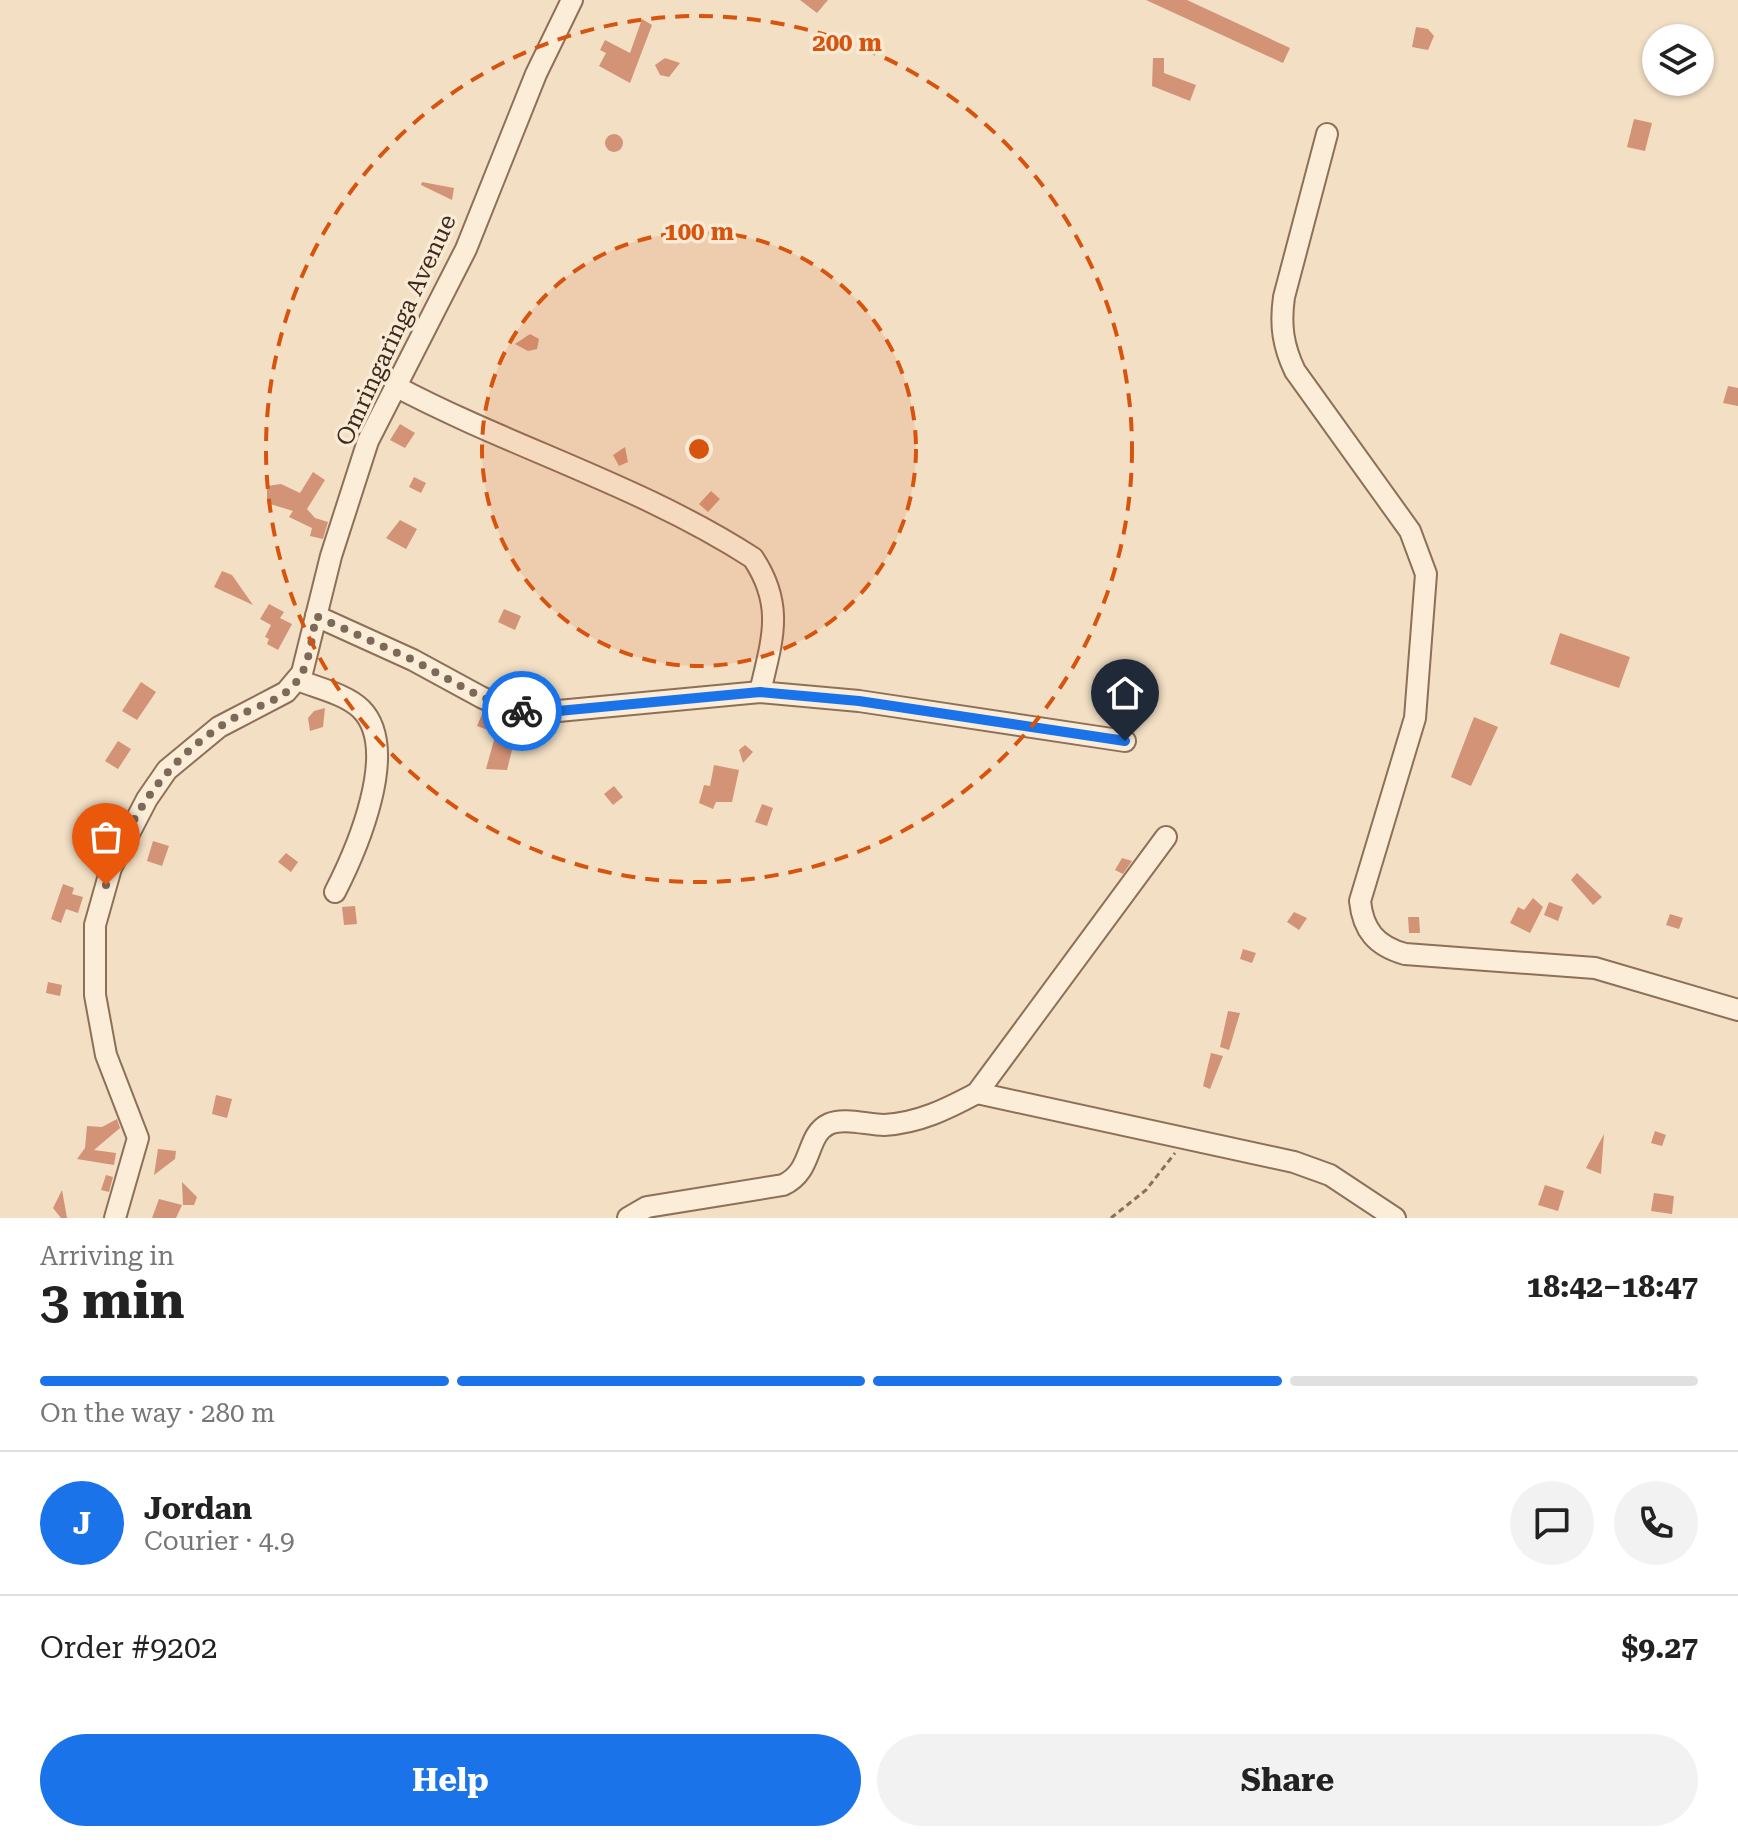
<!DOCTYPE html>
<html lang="en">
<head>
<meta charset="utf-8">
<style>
	body { margin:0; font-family:"Roboto Serif",serif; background:#f2f2f2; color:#222; height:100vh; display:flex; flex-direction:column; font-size:30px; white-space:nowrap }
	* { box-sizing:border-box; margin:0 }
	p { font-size:26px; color:#767676 }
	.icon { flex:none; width:44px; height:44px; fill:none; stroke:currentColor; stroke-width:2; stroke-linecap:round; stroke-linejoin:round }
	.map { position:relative; height:1218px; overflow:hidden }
	.details { display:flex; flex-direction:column; background:#fff; flex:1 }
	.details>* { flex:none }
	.fabs { position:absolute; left:1642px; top:24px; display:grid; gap:16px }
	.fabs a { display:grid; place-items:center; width:72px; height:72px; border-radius:50%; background:#fff; box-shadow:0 2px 6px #0004; font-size:40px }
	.pin { position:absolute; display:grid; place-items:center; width:68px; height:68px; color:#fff; margin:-82px -34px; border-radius:50% 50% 50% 0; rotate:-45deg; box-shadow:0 0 8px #0007 }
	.pin .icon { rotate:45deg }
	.courier { position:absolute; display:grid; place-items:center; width:80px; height:80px; margin:-40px; border:6px solid #1a73e8; border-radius:50%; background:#fff; color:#222; box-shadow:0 2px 10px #0007 }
	.head em { font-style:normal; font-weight:700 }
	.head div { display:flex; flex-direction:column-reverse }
	.head { display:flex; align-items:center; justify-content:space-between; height:136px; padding:0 40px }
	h1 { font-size:52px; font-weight:700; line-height:60px }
	.bar { display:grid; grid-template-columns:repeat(4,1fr); gap:12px 8px; align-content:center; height:96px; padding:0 40px }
	.bar i { height:10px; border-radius:6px; background:#e0e0e0 }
	.bar .on { background:#1a73e8 }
	.bar p { grid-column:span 4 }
	.line { display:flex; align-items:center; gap:20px; padding:0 40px; border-top:2px solid #e0e0e0 }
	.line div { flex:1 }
	.round { display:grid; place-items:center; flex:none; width:84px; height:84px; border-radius:42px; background:#f2f2f2 }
	.action { display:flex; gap:16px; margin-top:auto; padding:16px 40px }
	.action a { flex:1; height:92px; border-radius:48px; background:#1a73e8; color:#fff; font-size:32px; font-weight:700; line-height:92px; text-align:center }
	.action a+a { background:#f2f2f2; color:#222 }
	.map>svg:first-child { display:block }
	.building { fill:#d39377 }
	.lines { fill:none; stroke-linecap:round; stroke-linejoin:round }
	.minor-casing { stroke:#8e6f58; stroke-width:24 }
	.path { stroke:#8e6f58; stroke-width:3; stroke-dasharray:6 4; stroke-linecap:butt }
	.minor { stroke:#fbedd8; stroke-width:20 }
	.done { stroke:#7c6958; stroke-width:8; stroke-dasharray:0 14.4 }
	.route { stroke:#1a73e8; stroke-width:10 }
	.ring { fill:none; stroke:#d7540e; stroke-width:4; stroke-dasharray:14 10 }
	.labels { text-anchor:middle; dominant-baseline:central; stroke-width:7; stroke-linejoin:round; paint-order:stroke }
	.street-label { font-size:24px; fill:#3d2a1e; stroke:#f8ead4 }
	.centre { fill:#d7540e; stroke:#f8ead4; stroke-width:4 }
	.ring-label { font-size:24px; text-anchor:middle; font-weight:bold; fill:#d7540e; stroke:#f8ead4; stroke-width:7; stroke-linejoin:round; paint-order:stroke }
</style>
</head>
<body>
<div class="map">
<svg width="1738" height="1218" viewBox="0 0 1738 1218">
	<rect width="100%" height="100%" fill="#f2dfc4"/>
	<g class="building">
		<polygon points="800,0 828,0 817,13"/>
		<polygon points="1146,0 1187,0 1290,48 1283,63"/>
		<polygon points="642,19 652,25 630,83 599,66 606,53 600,50 605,40 630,53"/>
		<polygon points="1416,27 1428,29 1434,36 1428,50 1412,47"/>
		<polygon points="665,58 680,63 669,77 660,75 655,65"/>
		<polygon points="1153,58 1164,58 1164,73 1196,85 1190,101 1152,86"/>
		<polygon points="1634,119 1652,123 1645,151 1627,147"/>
		<circle cx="614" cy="143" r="9"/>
		<polygon points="422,182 454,188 452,200 421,185"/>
		<polygon points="530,334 539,339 537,349 528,351 515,344"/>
		<polygon points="1728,386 1738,388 1738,406 1723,403"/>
		<polygon points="400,424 415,433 405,448 390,440"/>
		<polygon points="625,447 628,462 619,466 613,455"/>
		<polygon points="313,472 325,480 307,509 315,518 328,522 323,539 310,536 312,528 289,517 293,511 267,503 267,486 281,484 300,493"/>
		<polygon points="414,477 426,483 421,493 409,487"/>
		<polygon points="711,491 720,499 708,512 699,504"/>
		<polygon points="400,520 417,529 406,549 386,538"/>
		<polygon points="222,571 232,575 253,605 214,587"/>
		<polygon points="269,604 284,612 280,618 292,624 278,650 267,644 269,639 265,637 271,625 260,619"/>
		<polygon points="504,609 521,616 515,630 498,622"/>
		<polygon points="1560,633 1630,657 1619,688 1550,664"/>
		<polygon points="141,682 156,692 137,720 122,711"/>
		<polygon points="325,708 323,727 310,731 308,718 314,711"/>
		<polygon points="483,712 519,724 522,736 516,734 507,770 486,769 496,733 477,726"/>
		<polygon points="1474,717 1498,727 1471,786 1451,777"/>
		<polygon points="118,741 131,749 118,769 105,761"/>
		<polygon points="745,745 753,752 743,763 739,750"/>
		<polygon points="714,765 739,770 732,802 716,802 713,809 699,803 704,785 710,786"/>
		<polygon points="614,786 623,797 613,805 604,794"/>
		<polygon points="762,804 773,808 767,826 755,822"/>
		<polygon points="153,841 169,846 162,866 147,861"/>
		<polygon points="286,853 298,862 291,872 278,862"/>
		<polygon points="1122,858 1132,861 1123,874 1115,870"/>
		<polygon points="1577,873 1602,897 1593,905 1571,880"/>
		<polygon points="63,884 74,888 72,894 83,897 78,913 66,909 61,923 51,919"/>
		<polygon points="1533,898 1543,907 1530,933 1510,923 1518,907 1524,910"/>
		<polygon points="1549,902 1563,907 1558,921 1544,915"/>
		<polygon points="355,906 357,924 344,925 342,907"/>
		<polygon points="1294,912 1307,918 1299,930 1287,922"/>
		<polygon points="1670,914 1683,918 1679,929 1666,925"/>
		<polygon points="1408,917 1419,917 1420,933 1409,933"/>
		<polygon points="1243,949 1256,953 1252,963 1240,959"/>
		<polygon points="48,982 62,985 60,996 46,993"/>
		<polygon points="1228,1011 1240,1013 1229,1050 1220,1047"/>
		<polygon points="1211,1053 1223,1056 1210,1089 1203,1086"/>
		<polygon points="216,1095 232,1099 227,1118 212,1114"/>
		<polygon points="117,1119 120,1128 94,1150 116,1153 114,1165 77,1159 85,1148 87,1126 102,1127"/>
		<polygon points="1655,1131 1666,1135 1662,1146 1651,1143"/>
		<polygon points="1604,1134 1601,1174 1586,1168"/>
		<polygon points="158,1149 176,1151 175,1159 154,1175"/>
		<polygon points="106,1175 113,1177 109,1192 101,1190"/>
		<polygon points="182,1182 197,1197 194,1205 183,1205"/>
		<polygon points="1545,1185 1564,1191 1558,1211 1538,1205"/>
		<polygon points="62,1190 67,1218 61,1218 53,1208"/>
		<polygon points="1654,1193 1674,1196 1672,1214 1651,1211"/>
		<polygon points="159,1199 182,1205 176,1218 152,1218"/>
	</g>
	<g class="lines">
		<defs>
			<g id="minor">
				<path d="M1327,134l-43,163c-4,28 -1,49 11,74l115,160 16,43 -11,144 -55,183c3,29 16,45 45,53l190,14 143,42"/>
				<path d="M395,386c117,62 247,100 358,172 32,48 19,82 7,134"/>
				<polyline points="316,616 413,660 481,697 509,710 537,713 760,692 859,701 1125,741"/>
				<path d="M298,680c19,8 48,14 63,29 40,40 -5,142 -26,183"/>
				<polyline points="977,1093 1294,1162 1330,1175 1395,1218"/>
				<polyline points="115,1218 138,1138 106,1055 95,995 95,925 111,868 147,799 167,770 219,727 286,692 302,673 331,556 368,441 466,249 536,74 572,0"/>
				<path d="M628,1218l19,-11 136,-22c31,-14 22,-50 46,-61 15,-7 39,1 55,1 35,-2 63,-16 93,-32l189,-256"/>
			</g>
		</defs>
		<use href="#minor" class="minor-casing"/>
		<polyline class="path" points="1111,1218 1146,1190 1175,1153"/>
		<use href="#minor" class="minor"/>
	</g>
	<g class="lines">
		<path class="done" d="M106,885c22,-71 64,-130 128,-167 20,-11 50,-18 63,-37 13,-17 15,-45 19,-65l97,44 68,37 41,14"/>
		<polyline class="route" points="522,711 537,713 760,692 859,701 1125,741"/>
	</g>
	<circle cx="699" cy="449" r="217" fill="#d7540e" fill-opacity=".12"/>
	<g class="ring">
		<circle cx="699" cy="449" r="217"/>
		<circle cx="699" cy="449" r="433"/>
	</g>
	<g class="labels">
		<g class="street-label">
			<text transform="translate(396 330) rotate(-65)">Omringaringa Avenue</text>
		</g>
	</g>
	<circle cx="699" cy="449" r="12" class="centre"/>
	<g class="ring-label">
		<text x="847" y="51">200 m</text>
		<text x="699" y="240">100 m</text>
	</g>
</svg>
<div class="fabs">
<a><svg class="icon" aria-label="layers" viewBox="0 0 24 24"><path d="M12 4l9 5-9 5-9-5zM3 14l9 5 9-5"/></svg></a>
</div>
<div class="pin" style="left:106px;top:885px;background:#ea580c"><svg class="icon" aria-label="bag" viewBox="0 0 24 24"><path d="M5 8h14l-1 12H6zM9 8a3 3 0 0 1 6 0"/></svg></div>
<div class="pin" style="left:1125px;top:741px;background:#1f2937"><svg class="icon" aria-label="home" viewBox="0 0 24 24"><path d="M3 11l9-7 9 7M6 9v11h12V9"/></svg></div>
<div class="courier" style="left:522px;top:711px"><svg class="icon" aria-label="bike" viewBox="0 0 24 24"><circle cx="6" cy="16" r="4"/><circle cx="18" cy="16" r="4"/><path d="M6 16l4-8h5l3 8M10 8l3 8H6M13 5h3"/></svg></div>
</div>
<section class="details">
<div class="head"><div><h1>3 min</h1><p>Arriving in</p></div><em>18:42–18:47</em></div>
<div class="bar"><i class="on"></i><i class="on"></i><i class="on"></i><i></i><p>On the way · 280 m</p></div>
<div class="line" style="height:144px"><b class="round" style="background:#1a73e8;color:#fff">J</b><div><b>Jordan</b><p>Courier · 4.9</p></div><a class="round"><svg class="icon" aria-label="chat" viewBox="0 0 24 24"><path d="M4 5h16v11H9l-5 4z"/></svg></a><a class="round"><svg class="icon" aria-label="phone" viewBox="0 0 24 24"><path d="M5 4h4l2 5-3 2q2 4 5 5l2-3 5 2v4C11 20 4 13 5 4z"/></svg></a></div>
<div class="line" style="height:104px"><div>Order #9202</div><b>$9.27</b></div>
<div class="action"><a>Help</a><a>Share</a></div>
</section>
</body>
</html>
